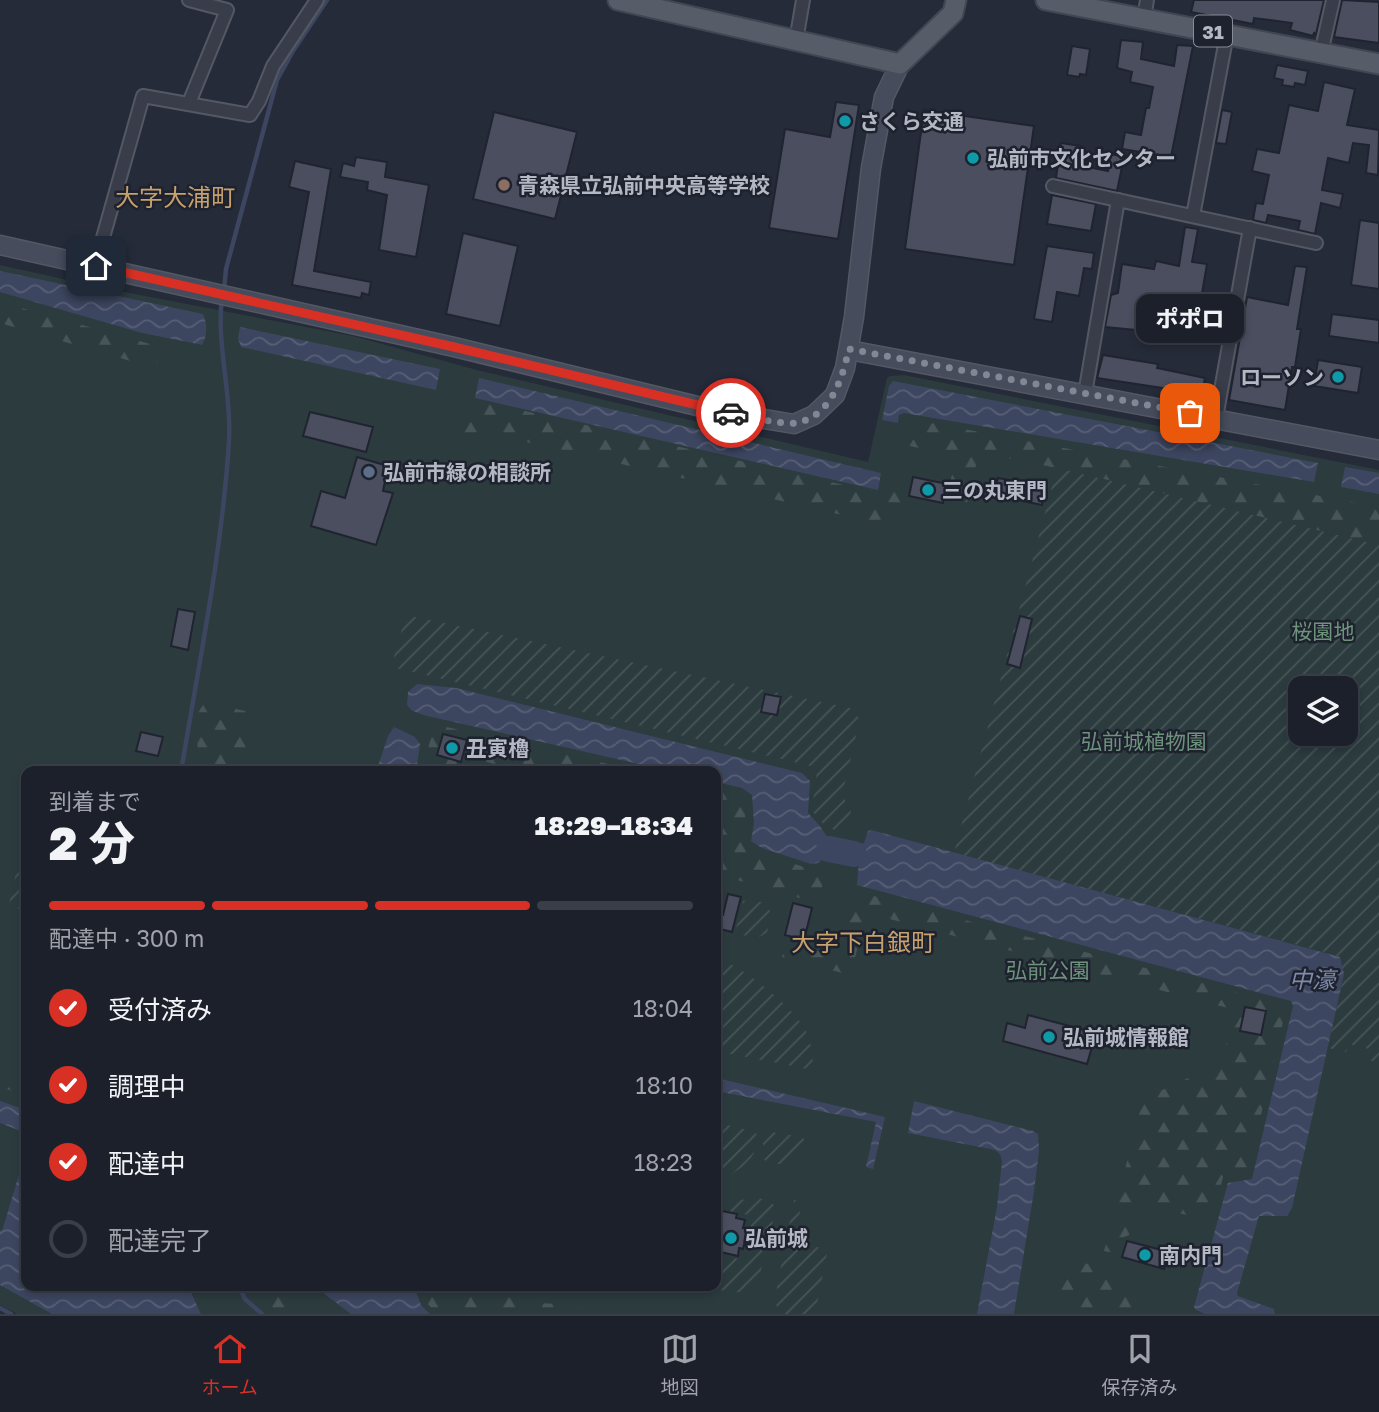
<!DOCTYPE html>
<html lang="ja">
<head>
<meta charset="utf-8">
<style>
	body { margin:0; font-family:"Golos Text","Noto Sans JP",sans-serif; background:#252833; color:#f1f3f6; height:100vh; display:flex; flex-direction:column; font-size:26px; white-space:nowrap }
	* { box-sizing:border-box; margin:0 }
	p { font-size:23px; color:#a0a3a9 }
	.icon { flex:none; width:38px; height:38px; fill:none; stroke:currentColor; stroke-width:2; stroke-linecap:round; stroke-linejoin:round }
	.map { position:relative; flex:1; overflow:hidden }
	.details { position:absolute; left:21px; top:766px; width:700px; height:525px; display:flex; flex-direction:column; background:#1c202b; border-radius:14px; box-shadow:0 4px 10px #0003,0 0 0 2px #3a3e47 }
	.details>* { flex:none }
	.tools { position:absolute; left:1288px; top:676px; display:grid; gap:14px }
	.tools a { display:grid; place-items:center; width:70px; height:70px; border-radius:14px; background:#1c202b; box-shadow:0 4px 10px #0003,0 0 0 2px #3a3e47; font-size:35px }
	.pin { position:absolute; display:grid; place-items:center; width:60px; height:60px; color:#fff; margin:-30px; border-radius:14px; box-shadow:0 4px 10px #0006 }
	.courier { position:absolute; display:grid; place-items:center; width:70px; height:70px; margin:-35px; border:5px solid #d93025; border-radius:50%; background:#fff; color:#222; box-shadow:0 2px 9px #0007 }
	.bubble { position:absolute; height:49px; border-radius:14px; background:#1c202b; box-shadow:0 4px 10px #0003,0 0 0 2px #3a3e47; font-size:23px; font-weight:800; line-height:49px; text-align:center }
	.head em { font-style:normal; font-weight:800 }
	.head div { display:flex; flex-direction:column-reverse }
	.head { display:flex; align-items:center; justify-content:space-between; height:119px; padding:0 28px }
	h1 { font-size:46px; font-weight:800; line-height:52px }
	.bar { display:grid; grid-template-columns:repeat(4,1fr); gap:10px 7px; align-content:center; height:84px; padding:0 28px }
	.bar i { height:9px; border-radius:5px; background:#3a3e47 }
	.bar .selected { background:#d93025 }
	.bar p { grid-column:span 4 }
	ol { padding:0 28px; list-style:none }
	li { display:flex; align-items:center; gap:21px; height:77px }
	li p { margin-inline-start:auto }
	li .icon { padding:7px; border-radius:50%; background:#d93025; color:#fff; stroke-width:4 }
	li:last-child { color:#a0a3a9 }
	li i { width:38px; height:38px; border:4px solid #3a3e47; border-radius:50% }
	.tabs { display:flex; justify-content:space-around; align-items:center; height:98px; border-top:2px solid #3a3e47; background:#1c202b; font-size:19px; color:#a0a3a9 }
	.tabs a { display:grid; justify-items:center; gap:4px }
	.tabs .selected { color:#d93025 }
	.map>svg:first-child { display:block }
	.green { fill:#2b3b3e; fill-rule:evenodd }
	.forest { fill:url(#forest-firs) }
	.garden { fill:url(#garden-furrows); fill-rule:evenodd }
	.water { fill:url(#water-waves) }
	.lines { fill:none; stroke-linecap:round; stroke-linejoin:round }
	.stream { stroke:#3d4660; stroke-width:4.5 }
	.river { stroke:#3d4660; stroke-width:26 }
	.building { fill:#4a4e5f; stroke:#202430; stroke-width:2 }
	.street-casing { stroke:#545864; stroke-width:16 }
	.secondary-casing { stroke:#545864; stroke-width:21 }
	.primary-casing { stroke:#424652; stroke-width:23 }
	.street { stroke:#393d49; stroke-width:12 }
	.secondary { stroke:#474c5c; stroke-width:18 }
	.primary { stroke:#575c69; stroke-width:19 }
	.done { stroke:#828794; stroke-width:7; stroke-dasharray:0 12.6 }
	.route { stroke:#d93025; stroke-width:9 }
	.culture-dot { fill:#0f9aa8; stroke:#1e222e; stroke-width:2.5 }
	.education-dot { fill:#8d6e63; stroke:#1e222e; stroke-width:2.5 }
	.service-dot { fill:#5c6f8a; stroke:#1e222e; stroke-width:2.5 }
	.labels { text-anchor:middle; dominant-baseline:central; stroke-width:5; stroke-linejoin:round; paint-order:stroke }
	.shield { fill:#1e222e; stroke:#878b98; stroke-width:2 }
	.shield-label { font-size:19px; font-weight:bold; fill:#b4b8c5 }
	.poi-label { font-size:21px; font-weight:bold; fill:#b4b8c5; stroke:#1e222e; text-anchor:start }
	.park-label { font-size:21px; fill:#6e937c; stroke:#1e222e }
	.water-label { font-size:23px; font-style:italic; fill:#7f8baa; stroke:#1e222e }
	.quarter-label { font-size:24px; fill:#c7a16d; stroke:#1e222e }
</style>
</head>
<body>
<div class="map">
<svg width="1379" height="1314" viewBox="0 0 1379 1314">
	<defs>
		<pattern id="forest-firs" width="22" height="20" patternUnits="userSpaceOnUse" patternTransform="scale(1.75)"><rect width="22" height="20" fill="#2b3b3e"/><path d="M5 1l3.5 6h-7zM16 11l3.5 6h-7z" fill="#475558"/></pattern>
		<pattern id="garden-furrows" width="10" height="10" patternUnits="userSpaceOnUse" patternTransform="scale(1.75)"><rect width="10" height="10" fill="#2b3b3e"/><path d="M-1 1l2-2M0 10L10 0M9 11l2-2" fill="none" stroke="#475558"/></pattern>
		<pattern id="water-waves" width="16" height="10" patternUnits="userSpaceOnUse" patternTransform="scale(1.75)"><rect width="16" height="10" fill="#3d4660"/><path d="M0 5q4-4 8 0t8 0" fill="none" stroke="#575f75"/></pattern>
	</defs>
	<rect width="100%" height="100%" fill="#252b39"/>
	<path class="green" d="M0,265l104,23 249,48 124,34 391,92 19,-84 3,-2 14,-1 475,95v844h-1362l-17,-9zM1300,688h46v45h-46zM26,772h690v514h-690z"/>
	<g class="forest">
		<polygon points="0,302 157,346 159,352 157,363 151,367 0,323"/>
		<polygon points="473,399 878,493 881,491 885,474 906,477 897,526 894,527 483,432 478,439 463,435"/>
		<polygon points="904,418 1379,507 1379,545 1057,468 983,453 978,457 967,503 947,501 955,457 953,455 900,444 899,441"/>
		<polygon points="213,704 245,711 253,715 250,760 256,772 197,772 199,759 196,732 198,713 203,705"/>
		<polygon points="438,725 643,772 526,772 475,759 464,770 422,772 434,726"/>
		<polygon points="716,788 738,793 746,801 744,840 747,849 823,873 825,877 818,900 814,902 716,874"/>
		<polygon points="855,891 1285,1005 1286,1009 1247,1174 1223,1177 1212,1220 1143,1206 1137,1208 1129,1235 1124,1237 1120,1254 1104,1251 1143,1099 1220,1063 1224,1057 1232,1016 1228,1008 871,914 865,919 851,973 847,974 782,958 785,943 834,955 839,952"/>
		<polygon points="0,1066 26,1074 26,1095 0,1087"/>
		<path d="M1078,1261l51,16 8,15 4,22h-87c4,-23 2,-41 24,-53z"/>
		<polygon points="249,1286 264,1286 299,1314 278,1314 254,1294"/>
		<path d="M420,1286h72l1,7c13,3 26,9 39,10 24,1 46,0 68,11h-163l-12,-13z"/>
	</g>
	<g class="garden">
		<path d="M1057,468l322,77v517l-8,-1 2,-11 -24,-6 -3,8 -18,-4 16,-74 -8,-19 -382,-102zM1300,688h46v45h-46z"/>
		<path d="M406,615l444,93 10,11 -18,76 9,15 -5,23c-16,-3 -26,-9 -34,-23l5,-39 -2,-4 -424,-100z"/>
		<polygon points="26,828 26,883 19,909 10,907 9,904"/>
		<polygon points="751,900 765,903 771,913 767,933 757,938 742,935 736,929 743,901"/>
		<path d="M716,957c29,12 74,46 90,74 5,10 6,22 7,33l-6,5 -91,-18z"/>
		<path d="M716,1122l40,10c7,27 -21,40 -40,51z"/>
		<path d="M771,1132l32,5 3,9 -4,11c-12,5 -28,12 -39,2v-17l3,-9z"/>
		<path d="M758,1198l10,2 6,5v11l-17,71c-15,10 -37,3 -54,-1h13v-26l11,2 1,-5 16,3 9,-44 -29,-6 15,-10z"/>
		<polygon points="794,1200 802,1201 794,1243 828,1249 815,1314 781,1314 776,1305 777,1286"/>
	</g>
	<g class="water">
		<path d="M0,271l203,43c4,10 5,21 -1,31l-4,-1 -56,-11 -142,-41z"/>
		<polygon points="240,327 440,369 436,390 241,347 238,338"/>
		<polygon points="479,378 881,473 878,490 475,398"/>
		<polygon points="893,381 1318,463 1314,482 904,413 899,415 898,423 882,420 889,386"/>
		<polygon points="1345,467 1379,473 1379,494 1341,487"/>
		<polygon points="417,684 456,688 802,773 810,781 808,813 820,826 829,840 828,855 818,863 811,864 762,848 751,841 754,823 752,795 742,788 716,782 716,772 674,772 423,715 411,710 407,705 408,692"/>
		<polygon points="394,727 415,737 420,744 416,772 376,772 388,736"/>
		<polygon points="871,830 1340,957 1344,974 1292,1208 1287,1216 1259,1216 1237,1293 1238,1296 1274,1309 1275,1314 1205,1314 1196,1310 1194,1307 1228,1183 1252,1179 1293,1006 1291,1001 857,885 859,860 853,858 856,846 864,843 868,831"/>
		<polygon points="716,1078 885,1117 873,1169 866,1167 876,1122 716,1091"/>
		<polygon points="0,1101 26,1110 26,1133 0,1123"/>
		<polygon points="914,1101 1033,1131 1038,1134 1039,1151 1034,1191 1014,1314 977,1314 997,1207 1002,1161 1000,1154 995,1150 908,1133"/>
		<polygon points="26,1151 26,1286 188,1286 201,1314 52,1314 0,1285 0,1230 2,1231"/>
		<polygon points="314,1286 414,1286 421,1305 430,1314 351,1314"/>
	</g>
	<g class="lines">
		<g class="stream">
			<polyline points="224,290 226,269 277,80 293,51 327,0"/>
			<path d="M181,772c18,-110 41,-220 48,-331 3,-47 -13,-97 -7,-143"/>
			<polyline points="239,1286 245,1299 262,1314"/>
			<polyline points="0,1308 11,1314"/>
		</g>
		<polyline class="river" points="829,849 854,854"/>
	</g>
	<g class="building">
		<polygon points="1194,0 1324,0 1316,34 1314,33 1313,36 1290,30 1292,23 1254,18 1253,24 1191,12"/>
		<polygon points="1342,0 1379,2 1379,43 1334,37"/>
		<polygon points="1121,40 1143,42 1141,59 1174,66 1177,45 1193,46 1171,157 1122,149 1125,132 1141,135 1146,108 1149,108 1153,87 1130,82 1132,72 1117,68"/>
		<polygon points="1072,46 1090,49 1086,75 1080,74 1079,77 1067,75"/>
		<polygon points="1277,65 1308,71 1305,85 1295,83 1294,87 1282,85 1283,80 1274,78"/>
		<polygon points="1324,82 1355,89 1347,125 1379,130 1378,175 1366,173 1369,145 1353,143 1349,163 1328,158 1322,190 1343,194 1340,208 1321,203 1315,234 1298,230 1300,221 1268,215 1266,223 1253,220 1256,203 1263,204 1269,175 1252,171 1257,149 1279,153 1289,105 1318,111"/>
		<polygon points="836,102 859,105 838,239 769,228 785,129 830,137"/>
		<polygon points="924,110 1034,126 1014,265 905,249"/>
		<polygon points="1222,110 1232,112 1226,144 1216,143"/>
		<polygon points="494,112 577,132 555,219 473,199"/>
		<polygon points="1061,143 1081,146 1078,165 1108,171 1111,154 1124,157 1117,191 1056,178"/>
		<polygon points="356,157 387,162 385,177 429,185 416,257 379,250 387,195 367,190 368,182 340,177 343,163 354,166"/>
		<polygon points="295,161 331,169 314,271 371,282 369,295 362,293 361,298 292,285 309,192 289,187"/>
		<polygon points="1052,195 1096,204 1091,231 1047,224"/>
		<polygon points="1360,220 1379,223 1379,289 1351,285"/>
		<polygon points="1185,227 1198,229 1192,262 1207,264 1199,311 1168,306 1164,338 1147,335 1146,331 1105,327 1111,295 1118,293 1122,264 1154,269 1156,261 1179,266"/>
		<polygon points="463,233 518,246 500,326 446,314"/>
		<polygon points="1047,246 1094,253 1092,269 1084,268 1079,296 1057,292 1052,322 1034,319"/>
		<polygon points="1295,266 1307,267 1297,329 1301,329 1295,367 1292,367 1285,410 1229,400 1247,297 1288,305"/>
		<polygon points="1332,314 1379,320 1379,343 1329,336"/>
		<polygon points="1103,355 1158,364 1157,368 1205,378 1202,394 1097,378"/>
		<polygon points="1318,360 1362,367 1358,393 1314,386"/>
		<polygon points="310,412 373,427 366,452 303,436"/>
		<polygon points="357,457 388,466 383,491 393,493 376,545 311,526 321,491 345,498"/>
		<polygon points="913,477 947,484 943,503 909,496"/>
		<polygon points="998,478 1045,487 1042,505 994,495"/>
		<polygon points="178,609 195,612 188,650 171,646"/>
		<polygon points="1020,616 1032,619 1020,668 1007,664"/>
		<polygon points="765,694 781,697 777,715 761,712"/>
		<polygon points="141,732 163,737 158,756 136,751"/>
		<polygon points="443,734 467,740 461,762 437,755"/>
		<polygon points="728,894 741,897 732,932 716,928 720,915 723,915"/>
		<polygon points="793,903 812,908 804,940 785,935"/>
		<polygon points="1245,1007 1266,1011 1261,1035 1240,1031"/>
		<polygon points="1028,1015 1096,1033 1087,1064 1003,1041 1007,1023 1025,1028"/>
		<polygon points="722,1211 737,1214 736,1218 745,1220 743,1228 748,1228 743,1249 739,1248 738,1256 716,1251 716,1214 721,1215"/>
		<polygon points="1127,1241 1169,1252 1164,1269 1122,1257"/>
	</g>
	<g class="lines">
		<defs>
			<g id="street">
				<polyline points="1144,18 1147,0"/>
				<polyline points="796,41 803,0"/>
				<polyline points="1321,53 1333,0"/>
				<polyline points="189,103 227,10 189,0"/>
				<polyline points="1053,186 1316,243"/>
				<polyline points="1193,216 1227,34"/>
				<polyline points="95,266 143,96 250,115 259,101 273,66 317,0"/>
				<polyline points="1085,394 1118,200"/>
				<polyline points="1216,418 1250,228"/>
			</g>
			<g id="secondary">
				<polyline points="0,245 454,347 722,412 794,424 814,415 835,395 845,368 854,317 871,168 884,97 900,64"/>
				<polyline points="849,350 1379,450"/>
			</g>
			<g id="primary">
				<polyline points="618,0 900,64 953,13 956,0"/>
				<polyline points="1046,0 1379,64"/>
			</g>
		</defs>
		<use href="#street" class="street-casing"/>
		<use href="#secondary" class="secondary-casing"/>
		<use href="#primary" class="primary-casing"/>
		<use href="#street" class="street"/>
		<use href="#secondary" class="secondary"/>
		<use href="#primary" class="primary"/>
	</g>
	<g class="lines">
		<path class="done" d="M731,413c14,3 51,12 64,10 36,-6 47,-44 54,-74l341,64"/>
		<polyline class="route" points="96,266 454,347 731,413"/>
	</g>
	<g class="culture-dot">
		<circle cx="845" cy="121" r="7"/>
		<circle cx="973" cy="158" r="7"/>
		<circle cx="1338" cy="377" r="7"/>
		<circle cx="928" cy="490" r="7"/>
		<circle cx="452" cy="748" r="7"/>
		<circle cx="1049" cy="1037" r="7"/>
		<circle cx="731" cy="1238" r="7"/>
		<circle cx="1145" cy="1255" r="7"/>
	</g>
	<circle class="education-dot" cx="504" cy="185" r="7"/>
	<circle class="service-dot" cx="369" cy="472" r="7"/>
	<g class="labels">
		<rect class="shield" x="1194" y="15.5" width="38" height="31" rx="5"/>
		<g class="shield-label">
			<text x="1213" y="31">31</text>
		</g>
		<g class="poi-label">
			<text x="859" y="121">さくら交通</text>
			<text x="987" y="158">弘前市文化センター</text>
			<text x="518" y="185">青森県立弘前中央高等学校</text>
			<text x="1324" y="377" text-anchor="end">ローソン</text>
			<text x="383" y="472">弘前市緑の相談所</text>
			<text x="942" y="490">三の丸東門</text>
			<text x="466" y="748">丑寅櫓</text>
			<text x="1063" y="1037">弘前城情報館</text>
			<text x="745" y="1238">弘前城</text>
			<text x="1159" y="1255">南内門</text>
		</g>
		<g class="park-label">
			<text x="1323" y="631">桜園地</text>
			<text x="1144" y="741">弘前城植物園</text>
			<text x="1048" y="970">弘前公園</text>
		</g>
		<g class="water-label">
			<text x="1312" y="979">中濠</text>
		</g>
		<g class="quarter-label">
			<text x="175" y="196">大字大浦町</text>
			<text x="863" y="941">大字下白銀町</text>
		</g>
	</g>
</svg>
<div class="tools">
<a><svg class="icon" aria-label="layers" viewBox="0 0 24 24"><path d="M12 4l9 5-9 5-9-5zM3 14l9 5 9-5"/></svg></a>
</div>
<div class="pin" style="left:1190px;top:413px;background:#ea580c"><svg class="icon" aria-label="bag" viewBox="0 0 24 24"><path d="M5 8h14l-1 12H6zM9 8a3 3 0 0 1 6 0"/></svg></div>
<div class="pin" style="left:96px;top:266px;background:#1f2937"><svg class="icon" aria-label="home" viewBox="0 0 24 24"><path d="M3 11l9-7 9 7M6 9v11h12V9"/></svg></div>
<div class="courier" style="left:731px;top:413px"><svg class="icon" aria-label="car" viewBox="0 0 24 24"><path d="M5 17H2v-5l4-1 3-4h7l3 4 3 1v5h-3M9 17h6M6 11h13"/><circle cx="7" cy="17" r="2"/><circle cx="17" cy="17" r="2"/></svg></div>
<div class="bubble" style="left:1136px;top:294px;width:108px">ポポロ</div>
<section class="details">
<div class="head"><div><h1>2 分</h1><p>到着まで</p></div><em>18:29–18:34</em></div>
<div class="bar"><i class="selected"></i><i class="selected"></i><i class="selected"></i><i></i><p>配達中 · 300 m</p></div>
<ol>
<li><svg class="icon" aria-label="check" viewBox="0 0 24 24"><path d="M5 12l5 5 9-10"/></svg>受付済み<p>18:04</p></li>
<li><svg class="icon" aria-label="check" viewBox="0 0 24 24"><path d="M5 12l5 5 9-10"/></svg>調理中<p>18:10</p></li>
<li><svg class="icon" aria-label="check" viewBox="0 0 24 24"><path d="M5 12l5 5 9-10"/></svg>配達中<p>18:23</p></li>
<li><i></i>配達完了</li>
</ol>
</section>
</div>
<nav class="tabs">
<a class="selected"><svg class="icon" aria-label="home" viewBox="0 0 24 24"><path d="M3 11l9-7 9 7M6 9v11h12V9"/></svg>ホーム</a>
<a><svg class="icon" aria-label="map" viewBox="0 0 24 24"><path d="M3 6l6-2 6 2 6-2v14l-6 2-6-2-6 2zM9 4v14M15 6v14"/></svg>地図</a>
<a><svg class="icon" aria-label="saved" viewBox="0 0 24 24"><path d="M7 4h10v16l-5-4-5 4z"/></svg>保存済み</a>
</nav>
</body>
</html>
